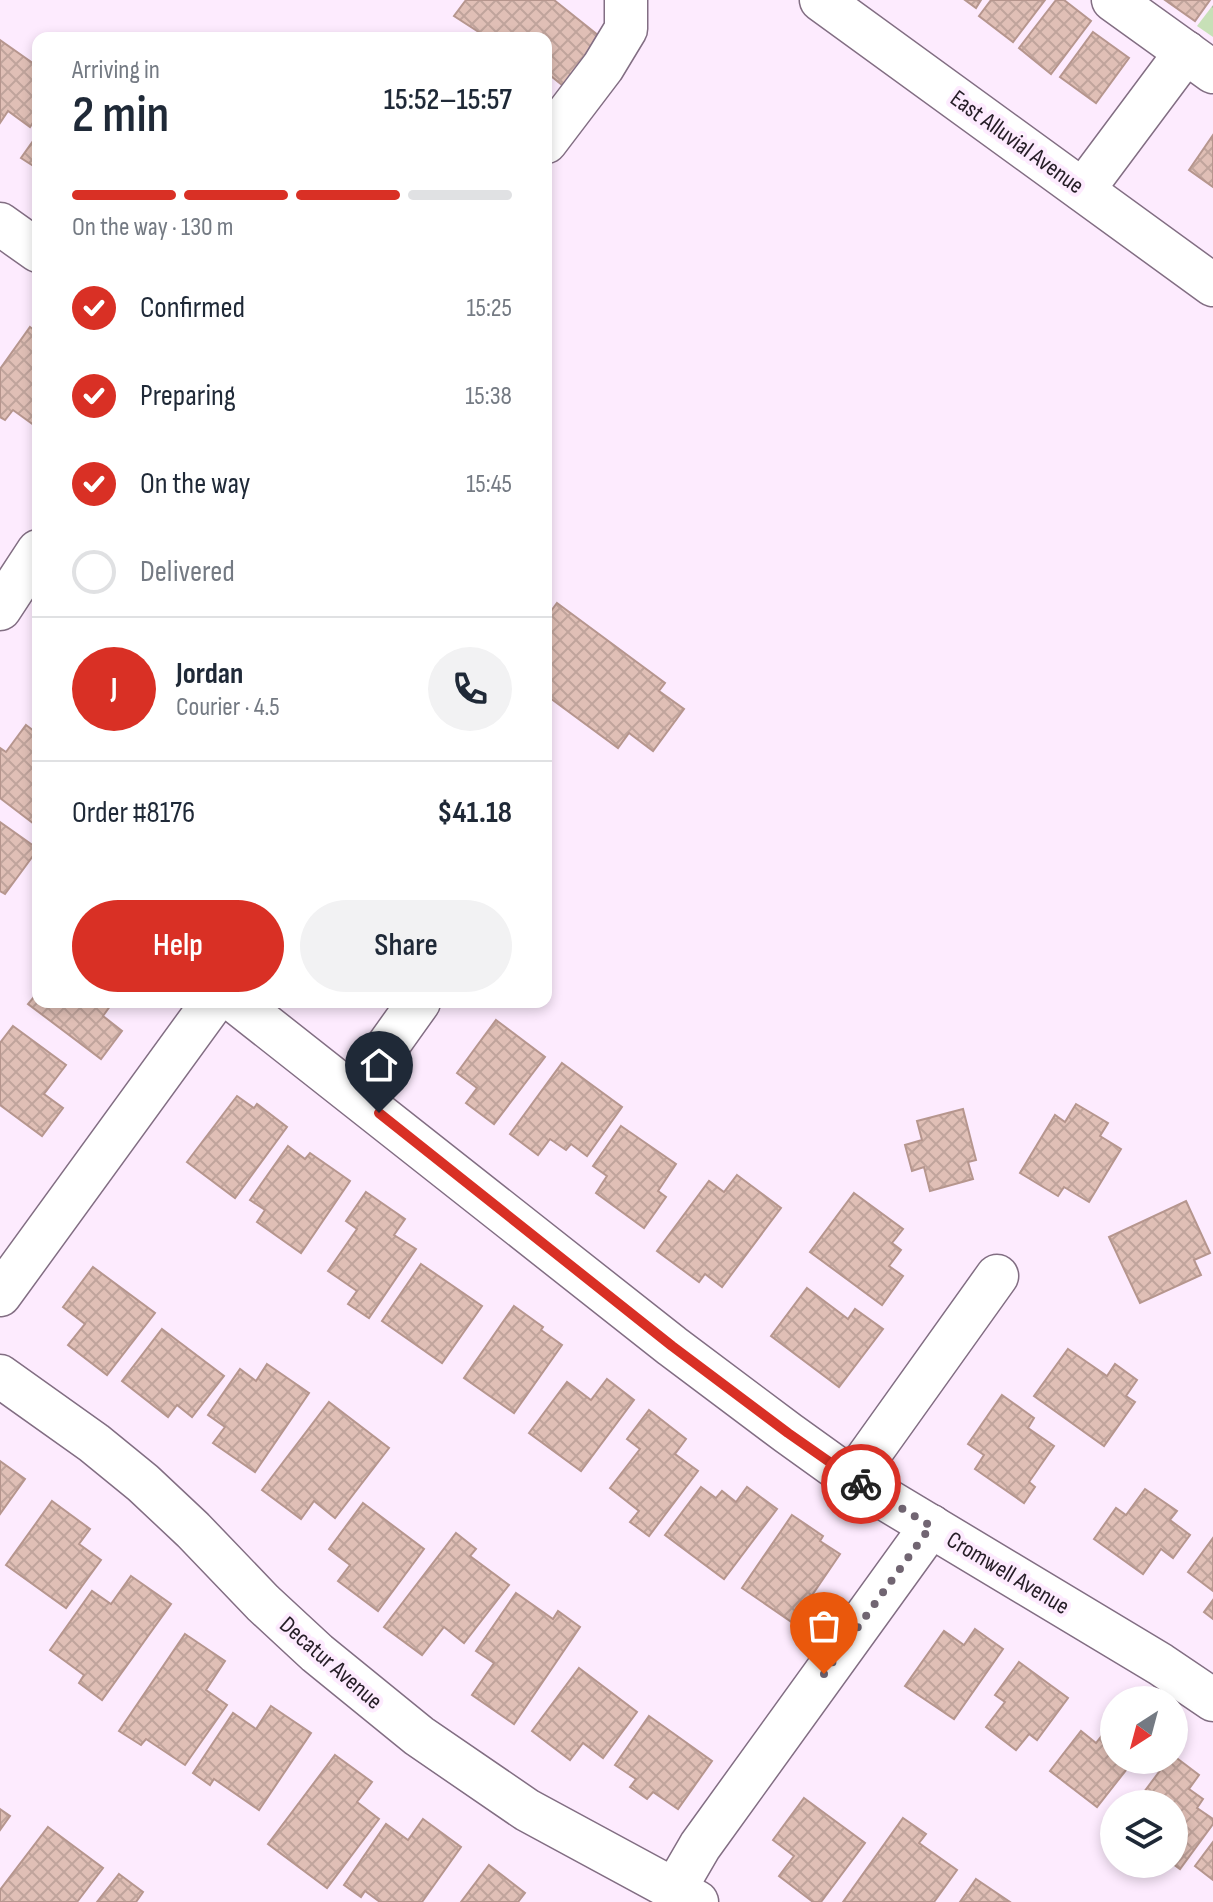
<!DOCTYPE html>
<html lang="en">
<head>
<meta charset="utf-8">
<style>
	body { margin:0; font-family:"Sofia Sans Condensed",sans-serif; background:#f2f2f3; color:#1f2937; height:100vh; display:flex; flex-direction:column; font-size:30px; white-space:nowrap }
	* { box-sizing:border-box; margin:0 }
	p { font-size:26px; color:#747a83 }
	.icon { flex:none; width:44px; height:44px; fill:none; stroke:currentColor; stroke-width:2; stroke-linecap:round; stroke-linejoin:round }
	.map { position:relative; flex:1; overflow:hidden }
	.panel { position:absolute; left:32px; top:32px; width:520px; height:976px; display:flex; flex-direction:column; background:#fff; border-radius:16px; box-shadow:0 4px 12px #0003 }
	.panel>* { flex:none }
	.needle { width:52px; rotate:216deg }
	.controls { position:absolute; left:1100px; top:1686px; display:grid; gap:16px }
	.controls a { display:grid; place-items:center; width:88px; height:88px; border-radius:50%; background:#fff; box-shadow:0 4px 12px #0003; font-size:40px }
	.pin { position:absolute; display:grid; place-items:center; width:68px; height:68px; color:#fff; margin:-82px -34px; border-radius:50% 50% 50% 0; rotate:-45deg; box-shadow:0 0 8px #0007 }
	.pin .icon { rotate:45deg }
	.courier { position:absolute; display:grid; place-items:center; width:80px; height:80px; margin:-40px; border:6px solid #d93025; border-radius:50%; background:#fff; color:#222; box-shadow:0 2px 10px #0007 }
	.headline em { font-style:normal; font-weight:600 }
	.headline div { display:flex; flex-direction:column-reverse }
	.headline { display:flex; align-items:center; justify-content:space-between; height:136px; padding:0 40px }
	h1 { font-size:52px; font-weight:600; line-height:60px }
	.bar { display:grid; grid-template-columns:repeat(4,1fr); gap:12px 8px; align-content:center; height:96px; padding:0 40px }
	.bar i { height:10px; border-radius:6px; background:#e0e1e3 }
	.bar .on { background:#d93025 }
	.bar p { grid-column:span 4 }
	.line { display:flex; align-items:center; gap:20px; padding:0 40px; border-top:2px solid #e0e1e3 }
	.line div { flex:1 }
	.round { display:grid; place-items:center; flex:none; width:84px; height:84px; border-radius:42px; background:#f2f2f3 }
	ol { padding:0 40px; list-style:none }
	li { display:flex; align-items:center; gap:24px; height:88px }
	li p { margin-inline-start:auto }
	li .icon { padding:8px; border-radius:50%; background:#d93025; color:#fff; stroke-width:4 }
	li:last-child { color:#747a83 }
	li i { width:44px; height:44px; border:4px solid #e0e1e3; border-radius:50% }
	.cta { display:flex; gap:16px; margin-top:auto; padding:16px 40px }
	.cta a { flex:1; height:92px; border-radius:48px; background:#d93025; color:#fff; font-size:32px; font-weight:600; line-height:92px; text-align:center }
	.cta a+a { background:#f2f2f3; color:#1f2937 }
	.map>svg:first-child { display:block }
	.forest { fill:url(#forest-crowns) }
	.building { fill:url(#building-cross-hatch); stroke:#b6968e; stroke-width:2 }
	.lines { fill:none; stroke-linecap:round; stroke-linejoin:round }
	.minor-casing { stroke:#826e83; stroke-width:45 }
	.minor { stroke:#fff; stroke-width:42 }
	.done { stroke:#716572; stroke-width:8; stroke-dasharray:0 14.4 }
	.route { stroke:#d93025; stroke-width:10 }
	.labels { text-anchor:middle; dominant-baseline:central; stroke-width:8; stroke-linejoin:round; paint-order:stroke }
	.street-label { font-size:24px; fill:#251d26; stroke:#fdebfe }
</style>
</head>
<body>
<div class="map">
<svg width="1213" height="1902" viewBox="0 0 1213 1902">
	<defs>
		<pattern id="forest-crowns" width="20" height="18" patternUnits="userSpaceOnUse" patternTransform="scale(2)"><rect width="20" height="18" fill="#c7e0b7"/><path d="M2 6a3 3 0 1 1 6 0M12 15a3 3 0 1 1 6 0" fill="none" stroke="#abc09d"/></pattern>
		<pattern id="building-cross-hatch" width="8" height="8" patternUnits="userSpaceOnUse" patternTransform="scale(2)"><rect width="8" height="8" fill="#e0bfb6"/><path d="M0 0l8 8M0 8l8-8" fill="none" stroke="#c0a49c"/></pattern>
	</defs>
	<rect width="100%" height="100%" fill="#fdebfe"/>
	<polygon class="forest" points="1213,5 1213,37 1197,26"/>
	<g class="building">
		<polygon points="466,0 554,0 604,40 567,89 546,72 546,38 488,38 454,16"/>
		<polygon points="965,0 981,0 976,8"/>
		<polygon points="991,0 1045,0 1013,42 979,16"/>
		<polygon points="1056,0 1064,0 1091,21 1051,74 1019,48"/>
		<polygon points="1165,0 1210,0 1195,21"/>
		<polygon points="1093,32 1129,58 1096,103 1060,77"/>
		<polygon points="0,40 37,66 38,64 38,115 30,127 8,111 0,123"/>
		<polygon points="38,134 38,169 21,158"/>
		<polygon points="1213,135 1213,187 1189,170"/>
		<polygon points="30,327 38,333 38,428 13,410 5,420 0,417 0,369"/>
		<polygon points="557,603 665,683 659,691 684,709 653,751 629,733 618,748 546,695 546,608 551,611"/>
		<polygon points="26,725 38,734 38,827 0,798 0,748 6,752"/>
		<polygon points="0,822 38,849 5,894 0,891"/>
		<polygon points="38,992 38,1002 113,1002 103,1016 122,1031 101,1059 28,1004"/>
		<polygon points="496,1020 545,1057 494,1124 466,1103 477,1088 457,1073"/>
		<polygon points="13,1026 66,1065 44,1094 63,1108 42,1136 0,1105 0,1043"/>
		<polygon points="562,1063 622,1107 587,1156 571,1144 566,1150 550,1139 538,1155 510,1134"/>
		<polygon points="237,1096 254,1108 257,1104 287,1127 235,1198 187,1162"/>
		<polygon points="1076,1104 1108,1123 1100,1136 1121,1149 1089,1202 1064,1187 1058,1196 1020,1173 1055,1115 1065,1122"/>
		<polygon points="963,1109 976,1160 968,1162 973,1179 930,1191 924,1167 912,1171 905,1145 922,1140 917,1121"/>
		<polygon points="621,1126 676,1164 658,1191 666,1197 644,1228 596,1193 607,1176 593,1166"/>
		<polygon points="288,1146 305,1159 310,1153 350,1181 301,1253 257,1222 265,1210 250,1200"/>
		<polygon points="737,1175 781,1208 722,1287 705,1274 699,1282 657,1251 709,1181 724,1192"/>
		<polygon points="366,1192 405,1219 394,1235 416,1249 369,1318 348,1304 357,1291 328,1271 357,1229 346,1221"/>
		<polygon points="854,1193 903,1229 892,1243 901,1250 889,1266 903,1276 882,1305 810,1252"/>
		<polygon points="1186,1201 1210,1253 1194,1260 1201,1275 1140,1303 1109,1237"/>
		<polygon points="421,1264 482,1306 442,1363 382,1321"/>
		<polygon points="93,1267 155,1313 107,1375 68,1345 85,1324 63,1307"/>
		<polygon points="807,1288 848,1319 855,1309 883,1329 839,1387 771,1336"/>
		<polygon points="514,1306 543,1327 541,1330 562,1345 514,1413 464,1378"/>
		<polygon points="162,1329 224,1376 192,1417 177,1405 168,1417 122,1381"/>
		<polygon points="1068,1349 1107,1376 1115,1364 1137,1380 1126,1396 1135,1402 1104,1446 1034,1396"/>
		<polygon points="267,1364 309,1393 255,1472 213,1443 225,1427 208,1415 240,1369 256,1381"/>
		<polygon points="607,1379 634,1400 581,1471 529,1433 567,1382 591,1400"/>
		<polygon points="1002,1395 1034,1418 1028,1428 1054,1446 1029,1482 1035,1487 1024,1503 975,1469 984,1455 968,1444"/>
		<polygon points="329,1402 389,1448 335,1518 314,1501 301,1519 262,1490"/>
		<polygon points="649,1410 686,1439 675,1454 698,1471 649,1536 630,1522 639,1511 610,1488 640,1449 627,1439"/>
		<polygon points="0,1461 25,1479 0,1514"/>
		<polygon points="701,1487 716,1498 722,1491 736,1502 747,1487 777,1509 724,1579 665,1535"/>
		<polygon points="1145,1489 1177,1511 1170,1520 1190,1535 1173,1558 1161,1549 1143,1574 1094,1539 1116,1508 1126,1515"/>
		<polygon points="52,1501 90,1529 79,1544 101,1560 66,1608 6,1565"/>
		<polygon points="363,1503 424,1549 378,1611 338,1581 350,1565 329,1549"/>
		<polygon points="792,1515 823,1536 820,1541 840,1554 793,1623 742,1588"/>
		<polygon points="456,1533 476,1549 470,1556 509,1585 464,1643 444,1627 422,1655 384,1627"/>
		<polygon points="1213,1538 1213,1591 1188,1572"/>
		<polygon points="131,1576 171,1604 102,1700 79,1683 84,1675 50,1650 92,1591 111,1604"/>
		<polygon points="516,1593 553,1619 558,1611 580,1627 514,1724 472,1695 494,1663 476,1651"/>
		<polygon points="1213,1600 1213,1619 1204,1612"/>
		<polygon points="975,1629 1003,1649 954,1719 905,1686 944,1631 964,1645"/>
		<polygon points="185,1634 225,1661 206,1690 227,1705 185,1765 146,1739 141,1745 119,1731"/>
		<polygon points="1019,1662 1068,1698 1037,1740 1029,1734 1016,1750 986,1727 1005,1702 995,1695"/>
		<polygon points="579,1668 637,1712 603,1758 583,1743 570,1760 532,1731"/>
		<polygon points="271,1706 311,1733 259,1810 214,1779 210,1785 193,1773 233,1713 256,1729"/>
		<polygon points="649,1716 712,1761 678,1809 653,1792 647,1799 630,1787 636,1779 615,1765"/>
		<polygon points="1114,1720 1114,1760 1134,1760 1097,1807 1050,1771 1081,1731 1096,1743"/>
		<polygon points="335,1755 372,1782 357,1802 379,1819 327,1888 268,1844"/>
		<polygon points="1174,1756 1199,1775 1189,1789 1203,1799 1197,1808 1213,1819 1213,1824 1180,1869 1173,1864 1174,1804 1135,1804 1168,1760 1174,1760"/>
		<polygon points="804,1798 865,1843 821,1902 813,1902 779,1876 794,1856 773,1840"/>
		<polygon points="0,1809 10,1816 0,1830"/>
		<polygon points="903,1818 926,1834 919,1843 957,1870 934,1902 843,1902"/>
		<polygon points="423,1819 461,1847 422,1902 380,1902 365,1891 361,1897 344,1885 386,1824 408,1840"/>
		<polygon points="48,1827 103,1868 77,1902 0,1902 0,1890"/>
		<polygon points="1213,1842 1213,1880 1195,1866"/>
		<polygon points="489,1865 525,1893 518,1902 461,1902"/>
		<polygon points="119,1874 143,1892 136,1902 97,1902"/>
		<polygon points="976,1879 1010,1902 960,1902"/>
	</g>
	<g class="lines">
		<defs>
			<g id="minor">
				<polyline points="821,0 1213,285"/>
				<polyline points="1113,0 1213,72"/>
				<polyline points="546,142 603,67 626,29 626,0"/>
				<polyline points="1083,190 1186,52"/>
				<polyline points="0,224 38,251"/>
				<polyline points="0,609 38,551"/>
				<polyline points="236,1002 672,1346 788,1433 852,1479 1160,1664 1213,1700"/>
				<polyline points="354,1093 419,1002"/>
				<polyline points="0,1295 213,1002"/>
				<polyline points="0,1376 94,1443 143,1483 193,1530 263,1603 317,1653 419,1736 527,1810 697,1902"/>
				<polyline points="852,1479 997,1276"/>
				<polyline points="675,1889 700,1846 931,1526"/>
			</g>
		</defs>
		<use href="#minor" class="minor-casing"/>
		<use href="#minor" class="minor"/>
	</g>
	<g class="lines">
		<polyline class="done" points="824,1674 931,1526 861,1484"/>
		<polyline class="route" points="379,1113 672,1346 788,1433 861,1484"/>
	</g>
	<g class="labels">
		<g class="street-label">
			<text transform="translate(1017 142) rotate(36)">East Alluvial Avenue</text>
			<text transform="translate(1008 1573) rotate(31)">Cromwell Avenue</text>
			<text transform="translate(331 1663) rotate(41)">Decatur Avenue</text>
		</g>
	</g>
</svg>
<div class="controls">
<a><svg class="needle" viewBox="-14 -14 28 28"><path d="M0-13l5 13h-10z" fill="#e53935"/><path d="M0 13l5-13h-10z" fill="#747a83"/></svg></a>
<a><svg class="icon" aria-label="layers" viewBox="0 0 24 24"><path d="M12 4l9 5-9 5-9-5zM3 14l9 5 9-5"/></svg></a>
</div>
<div class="pin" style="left:824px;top:1674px;background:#ea580c"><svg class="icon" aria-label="bag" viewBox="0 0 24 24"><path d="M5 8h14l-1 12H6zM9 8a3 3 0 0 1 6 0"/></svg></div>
<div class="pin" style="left:379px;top:1113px;background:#1f2937"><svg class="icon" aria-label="home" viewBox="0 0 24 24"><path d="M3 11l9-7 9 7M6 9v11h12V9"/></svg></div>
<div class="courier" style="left:861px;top:1484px"><svg class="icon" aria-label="bike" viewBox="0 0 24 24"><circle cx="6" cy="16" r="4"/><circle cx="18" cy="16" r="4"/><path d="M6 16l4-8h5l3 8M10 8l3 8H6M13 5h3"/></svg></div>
<section class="panel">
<div class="headline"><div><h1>2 min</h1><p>Arriving in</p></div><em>15:52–15:57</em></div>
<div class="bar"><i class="on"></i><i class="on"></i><i class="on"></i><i></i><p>On the way · 130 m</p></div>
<ol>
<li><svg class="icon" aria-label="check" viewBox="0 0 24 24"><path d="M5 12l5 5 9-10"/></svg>Confirmed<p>15:25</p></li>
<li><svg class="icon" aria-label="check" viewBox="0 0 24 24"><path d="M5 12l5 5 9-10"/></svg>Preparing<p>15:38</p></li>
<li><svg class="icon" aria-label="check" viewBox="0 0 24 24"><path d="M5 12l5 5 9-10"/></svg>On the way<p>15:45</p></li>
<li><i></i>Delivered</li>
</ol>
<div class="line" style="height:144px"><b class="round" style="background:#d93025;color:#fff">J</b><div><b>Jordan</b><p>Courier · 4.5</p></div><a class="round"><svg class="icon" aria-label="phone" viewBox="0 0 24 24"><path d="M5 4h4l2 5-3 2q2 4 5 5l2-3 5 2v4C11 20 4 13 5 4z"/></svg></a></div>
<div class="line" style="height:104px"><div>Order #8176</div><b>$41.18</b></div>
<div class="cta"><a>Help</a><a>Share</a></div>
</section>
</div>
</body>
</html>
